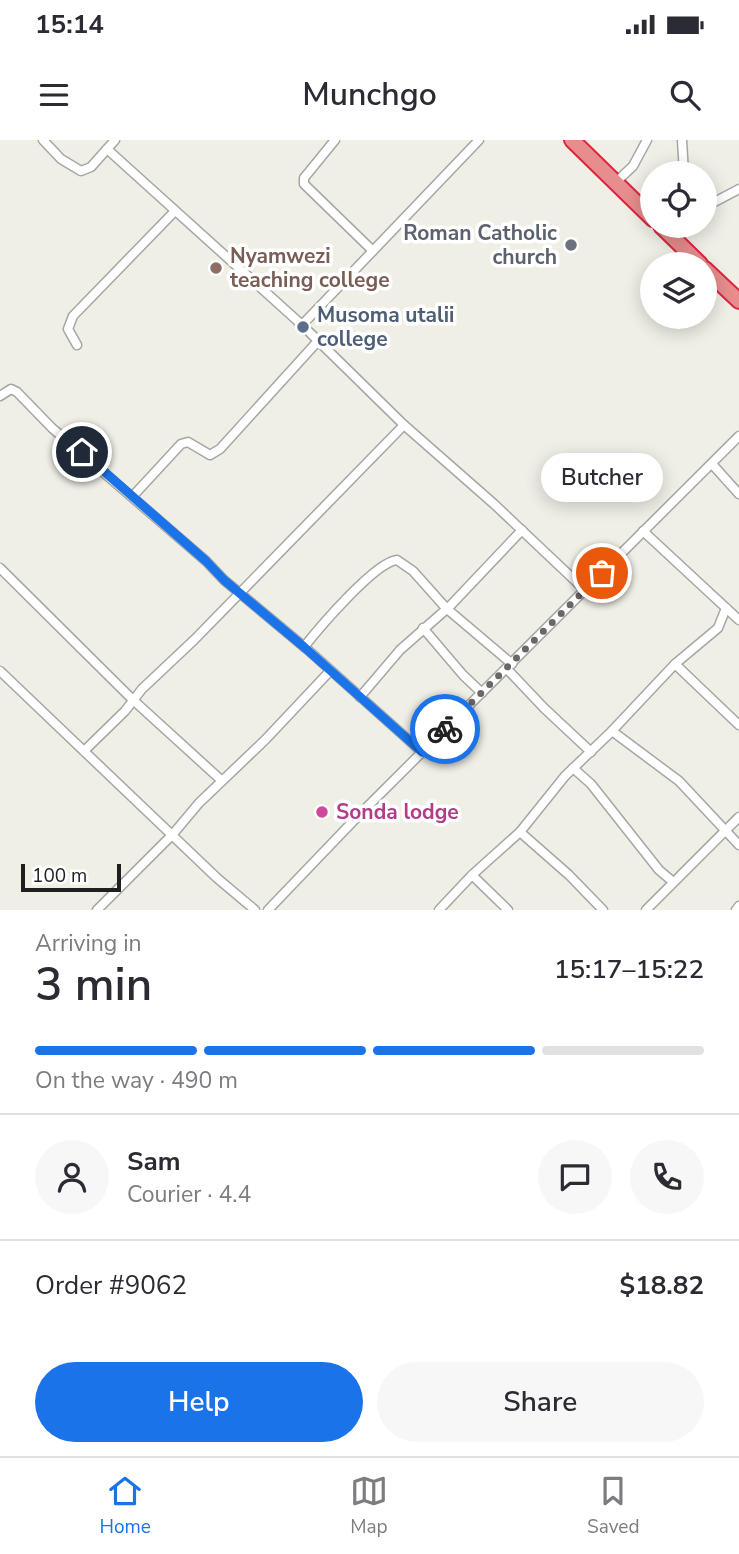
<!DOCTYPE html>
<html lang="en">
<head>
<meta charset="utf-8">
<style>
	body { margin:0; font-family:"Nunito Sans",sans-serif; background:#f7f7f7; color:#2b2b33; height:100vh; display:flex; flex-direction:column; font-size:26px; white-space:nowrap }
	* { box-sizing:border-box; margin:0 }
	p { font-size:23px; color:#7c7c81 }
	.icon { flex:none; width:38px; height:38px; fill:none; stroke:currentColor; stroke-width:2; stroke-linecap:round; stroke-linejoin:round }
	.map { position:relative; height:770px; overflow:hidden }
	.side { display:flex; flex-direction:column; background:#fff; flex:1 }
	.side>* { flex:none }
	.buttons { position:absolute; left:640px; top:21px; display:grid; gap:14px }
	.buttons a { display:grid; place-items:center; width:77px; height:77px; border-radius:50%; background:#fff; box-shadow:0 4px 18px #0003; font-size:35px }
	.scale { position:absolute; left:21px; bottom:18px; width:100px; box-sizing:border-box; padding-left:7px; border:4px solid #1f1f1f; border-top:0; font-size:19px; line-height:24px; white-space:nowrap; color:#1f1f1f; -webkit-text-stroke:5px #fff; paint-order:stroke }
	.pin { position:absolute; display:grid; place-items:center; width:60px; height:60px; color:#fff; margin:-30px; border:4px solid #fff; border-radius:50%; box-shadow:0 2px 7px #0007 }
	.courier { position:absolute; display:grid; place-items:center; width:70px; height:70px; margin:-35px; border:5px solid #1a73e8; border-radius:50%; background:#fff; color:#222; box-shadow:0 2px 9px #0007 }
	.bubble { position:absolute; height:49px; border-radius:24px; background:#fff; box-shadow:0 4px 18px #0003; font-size:23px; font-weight:600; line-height:49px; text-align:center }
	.summary em { font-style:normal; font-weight:600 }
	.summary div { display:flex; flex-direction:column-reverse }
	.summary { display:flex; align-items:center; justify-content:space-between; height:119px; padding:0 35px }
	h1 { font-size:46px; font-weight:600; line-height:52px }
	.bar { display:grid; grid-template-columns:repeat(4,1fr); gap:10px 7px; align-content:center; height:84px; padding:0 35px }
	.bar i { height:9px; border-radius:5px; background:#e1e1e2 }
	.bar .selected { background:#1a73e8 }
	.bar p { grid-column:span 4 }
	.line { display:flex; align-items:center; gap:18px; padding:0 35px; border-top:2px solid #e1e1e2 }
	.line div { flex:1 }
	.round { display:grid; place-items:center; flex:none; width:74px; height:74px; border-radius:37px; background:#f7f7f7 }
	.primary-button { display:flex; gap:14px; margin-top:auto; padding:14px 35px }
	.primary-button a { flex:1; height:80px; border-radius:42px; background:#1a73e8; color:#fff; font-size:28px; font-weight:600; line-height:80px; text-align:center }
	.primary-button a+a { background:#f7f7f7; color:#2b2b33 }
	.status { display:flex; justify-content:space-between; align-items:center; height:49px; padding:0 35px; background:#fff; direction:ltr }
	.status svg { height:19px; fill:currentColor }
	header { display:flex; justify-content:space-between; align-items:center; height:91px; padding:0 35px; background:#fff; font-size:32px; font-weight:600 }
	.menu { display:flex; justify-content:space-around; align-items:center; height:98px; border-top:2px solid #e1e1e2; background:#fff; font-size:19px; color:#7c7c81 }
	.menu a { display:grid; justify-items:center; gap:4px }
	.menu .selected { color:#1a73e8 }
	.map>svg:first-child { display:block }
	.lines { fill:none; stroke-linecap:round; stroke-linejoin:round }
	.street-casing { stroke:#a6a6a6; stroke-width:11 }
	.highway-casing { stroke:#dd2441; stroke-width:18 }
	.street { stroke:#fff; stroke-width:8 }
	.highway { stroke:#e88d8d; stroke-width:14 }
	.done { stroke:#686865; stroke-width:7; stroke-dasharray:0 12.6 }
	.route { stroke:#1a73e8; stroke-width:9 }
	.worship-dot { fill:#6b7280; stroke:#fff; stroke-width:2.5 }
	.education-dot { fill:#8d6e63; stroke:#fff; stroke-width:2.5 }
	.service-dot { fill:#5c6f8a; stroke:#fff; stroke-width:2.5 }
	.hotel-dot { fill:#d1479c; stroke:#fff; stroke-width:2.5 }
	.labels { text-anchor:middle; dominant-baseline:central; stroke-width:7; stroke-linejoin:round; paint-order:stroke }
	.worship-label { font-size:21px; font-weight:bold; fill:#5b616d; stroke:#fff; text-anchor:end }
	.education-label { font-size:21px; font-weight:bold; fill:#785e54; stroke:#fff; text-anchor:start }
	.service-label { font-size:21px; font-weight:bold; fill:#4e5e75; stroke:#fff; text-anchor:start }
	.hotel-label { font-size:21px; font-weight:bold; fill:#b23c85; stroke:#fff; text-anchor:start }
</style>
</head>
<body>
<div class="status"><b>15:14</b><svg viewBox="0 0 49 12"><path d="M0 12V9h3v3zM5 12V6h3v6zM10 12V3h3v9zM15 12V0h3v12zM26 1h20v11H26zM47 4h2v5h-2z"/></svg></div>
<header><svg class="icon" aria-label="menu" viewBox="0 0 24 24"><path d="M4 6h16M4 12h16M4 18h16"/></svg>Munchgo<svg class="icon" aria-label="search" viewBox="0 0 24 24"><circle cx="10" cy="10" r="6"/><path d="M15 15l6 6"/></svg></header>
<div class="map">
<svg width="739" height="770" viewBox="0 0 739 770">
	<rect width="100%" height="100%" fill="#f0efe6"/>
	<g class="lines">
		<defs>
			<g id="street">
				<polyline points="43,0 61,19 81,31 91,27 115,0"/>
				<polyline points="335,0 304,38 304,44 373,111"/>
				<polyline points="682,0 684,33"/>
				<polyline points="107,9 302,185 404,285 494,364 585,450"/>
				<polyline points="615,43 633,26 647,0"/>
				<polyline points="705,67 739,49"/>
				<polyline points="302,185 479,0"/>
				<polyline points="77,205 68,189 73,176 174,72"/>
				<polyline points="0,256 11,249 17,252 52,288 206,421 224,440 308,510 422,612"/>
				<polyline points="712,324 739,354"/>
				<polyline points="133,356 181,304 188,302 210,315 220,309 318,201"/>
				<polyline points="643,391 739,480"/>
				<polyline points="0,428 132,559 221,640"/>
				<polyline points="423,488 463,535 482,553"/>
				<path d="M304,507c15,-19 71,-85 93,-87l16,11 33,37 66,56"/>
				<polyline points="675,524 739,585"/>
				<polyline points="507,529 544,568 591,612"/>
				<polyline points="0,531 217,738 255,770"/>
				<polyline points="360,557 400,510 450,466 522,390"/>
				<polyline points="612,591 679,641 739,705"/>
				<polyline points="84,611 125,571 142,549 194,500 404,285"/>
				<polyline points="573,628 591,644 659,730 672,741"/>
				<polyline points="520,692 569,735 603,770"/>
				<polyline points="472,735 508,770"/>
				<polyline points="97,770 173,694 199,663 265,600 330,531"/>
				<polyline points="268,770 361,673 739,296"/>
				<polyline points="439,770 472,735 520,692 565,636 610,593 675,524 718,488 726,468"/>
				<polyline points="646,770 739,677"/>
				<polyline points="736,770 739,766"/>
			</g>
			<g id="highway">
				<polyline points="572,0 653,79"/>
				<polyline points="661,86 700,124"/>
				<polyline points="705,129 739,161"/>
			</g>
		</defs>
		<use href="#street" class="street-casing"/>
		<use href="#highway" class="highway-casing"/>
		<use href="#street" class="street"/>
		<use href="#highway" class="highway"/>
	</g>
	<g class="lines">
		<polyline class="done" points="445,589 602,433"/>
		<polyline class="route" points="82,312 206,421 224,440 304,507 422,612 445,589"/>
	</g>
	<circle class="worship-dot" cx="571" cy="105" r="7"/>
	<circle class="education-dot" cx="216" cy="128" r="7"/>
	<circle class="service-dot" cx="303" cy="187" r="7"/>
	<circle class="hotel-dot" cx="322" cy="672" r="7"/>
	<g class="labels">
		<g class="worship-label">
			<text x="557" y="93">Roman Catholic<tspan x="557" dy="24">church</tspan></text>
		</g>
		<g class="education-label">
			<text x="230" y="116">Nyamwezi<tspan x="230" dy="24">teaching college</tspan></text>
		</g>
		<g class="service-label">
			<text x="317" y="175">Musoma utalii<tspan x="317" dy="24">college</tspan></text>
		</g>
		<g class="hotel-label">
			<text x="336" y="672">Sonda lodge</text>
		</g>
	</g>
</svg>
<div class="buttons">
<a><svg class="icon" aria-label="locate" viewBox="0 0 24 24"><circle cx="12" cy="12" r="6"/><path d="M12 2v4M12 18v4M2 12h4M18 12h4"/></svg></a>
<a><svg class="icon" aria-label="layers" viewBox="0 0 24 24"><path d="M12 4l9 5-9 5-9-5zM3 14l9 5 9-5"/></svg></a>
</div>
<div class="scale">100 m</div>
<div class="pin" style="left:602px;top:433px;background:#ea580c"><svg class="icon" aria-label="bag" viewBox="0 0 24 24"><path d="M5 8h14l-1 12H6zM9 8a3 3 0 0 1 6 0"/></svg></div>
<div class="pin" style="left:82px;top:312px;background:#1f2937"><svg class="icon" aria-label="home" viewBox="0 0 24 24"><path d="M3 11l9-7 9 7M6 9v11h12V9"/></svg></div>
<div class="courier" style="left:445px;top:589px"><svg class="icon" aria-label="bike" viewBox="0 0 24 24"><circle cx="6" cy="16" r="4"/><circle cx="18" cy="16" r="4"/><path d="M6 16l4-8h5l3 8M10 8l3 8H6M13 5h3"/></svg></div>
<div class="bubble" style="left:541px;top:313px;width:122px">Butcher</div>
</div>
<section class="side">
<div class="summary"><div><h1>3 min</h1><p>Arriving in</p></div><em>15:17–15:22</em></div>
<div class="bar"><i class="selected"></i><i class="selected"></i><i class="selected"></i><i></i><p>On the way · 490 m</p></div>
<div class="line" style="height:126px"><a class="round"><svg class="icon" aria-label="person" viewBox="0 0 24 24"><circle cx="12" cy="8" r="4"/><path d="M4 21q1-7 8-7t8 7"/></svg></a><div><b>Sam</b><p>Courier · 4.4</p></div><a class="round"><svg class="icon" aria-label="chat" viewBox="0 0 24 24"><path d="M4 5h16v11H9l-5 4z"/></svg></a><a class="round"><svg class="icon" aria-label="phone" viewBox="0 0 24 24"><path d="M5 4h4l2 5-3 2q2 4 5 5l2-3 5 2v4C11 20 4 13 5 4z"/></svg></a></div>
<div class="line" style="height:91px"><div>Order #9062</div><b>$18.82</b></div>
<div class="primary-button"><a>Help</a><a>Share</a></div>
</section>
<nav class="menu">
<a class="selected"><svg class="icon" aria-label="home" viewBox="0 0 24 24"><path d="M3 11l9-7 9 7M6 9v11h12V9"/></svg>Home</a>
<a><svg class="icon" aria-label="map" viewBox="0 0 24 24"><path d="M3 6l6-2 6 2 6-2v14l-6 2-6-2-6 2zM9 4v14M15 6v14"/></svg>Map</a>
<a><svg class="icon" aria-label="saved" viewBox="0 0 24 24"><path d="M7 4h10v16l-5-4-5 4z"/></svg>Saved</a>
</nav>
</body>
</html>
